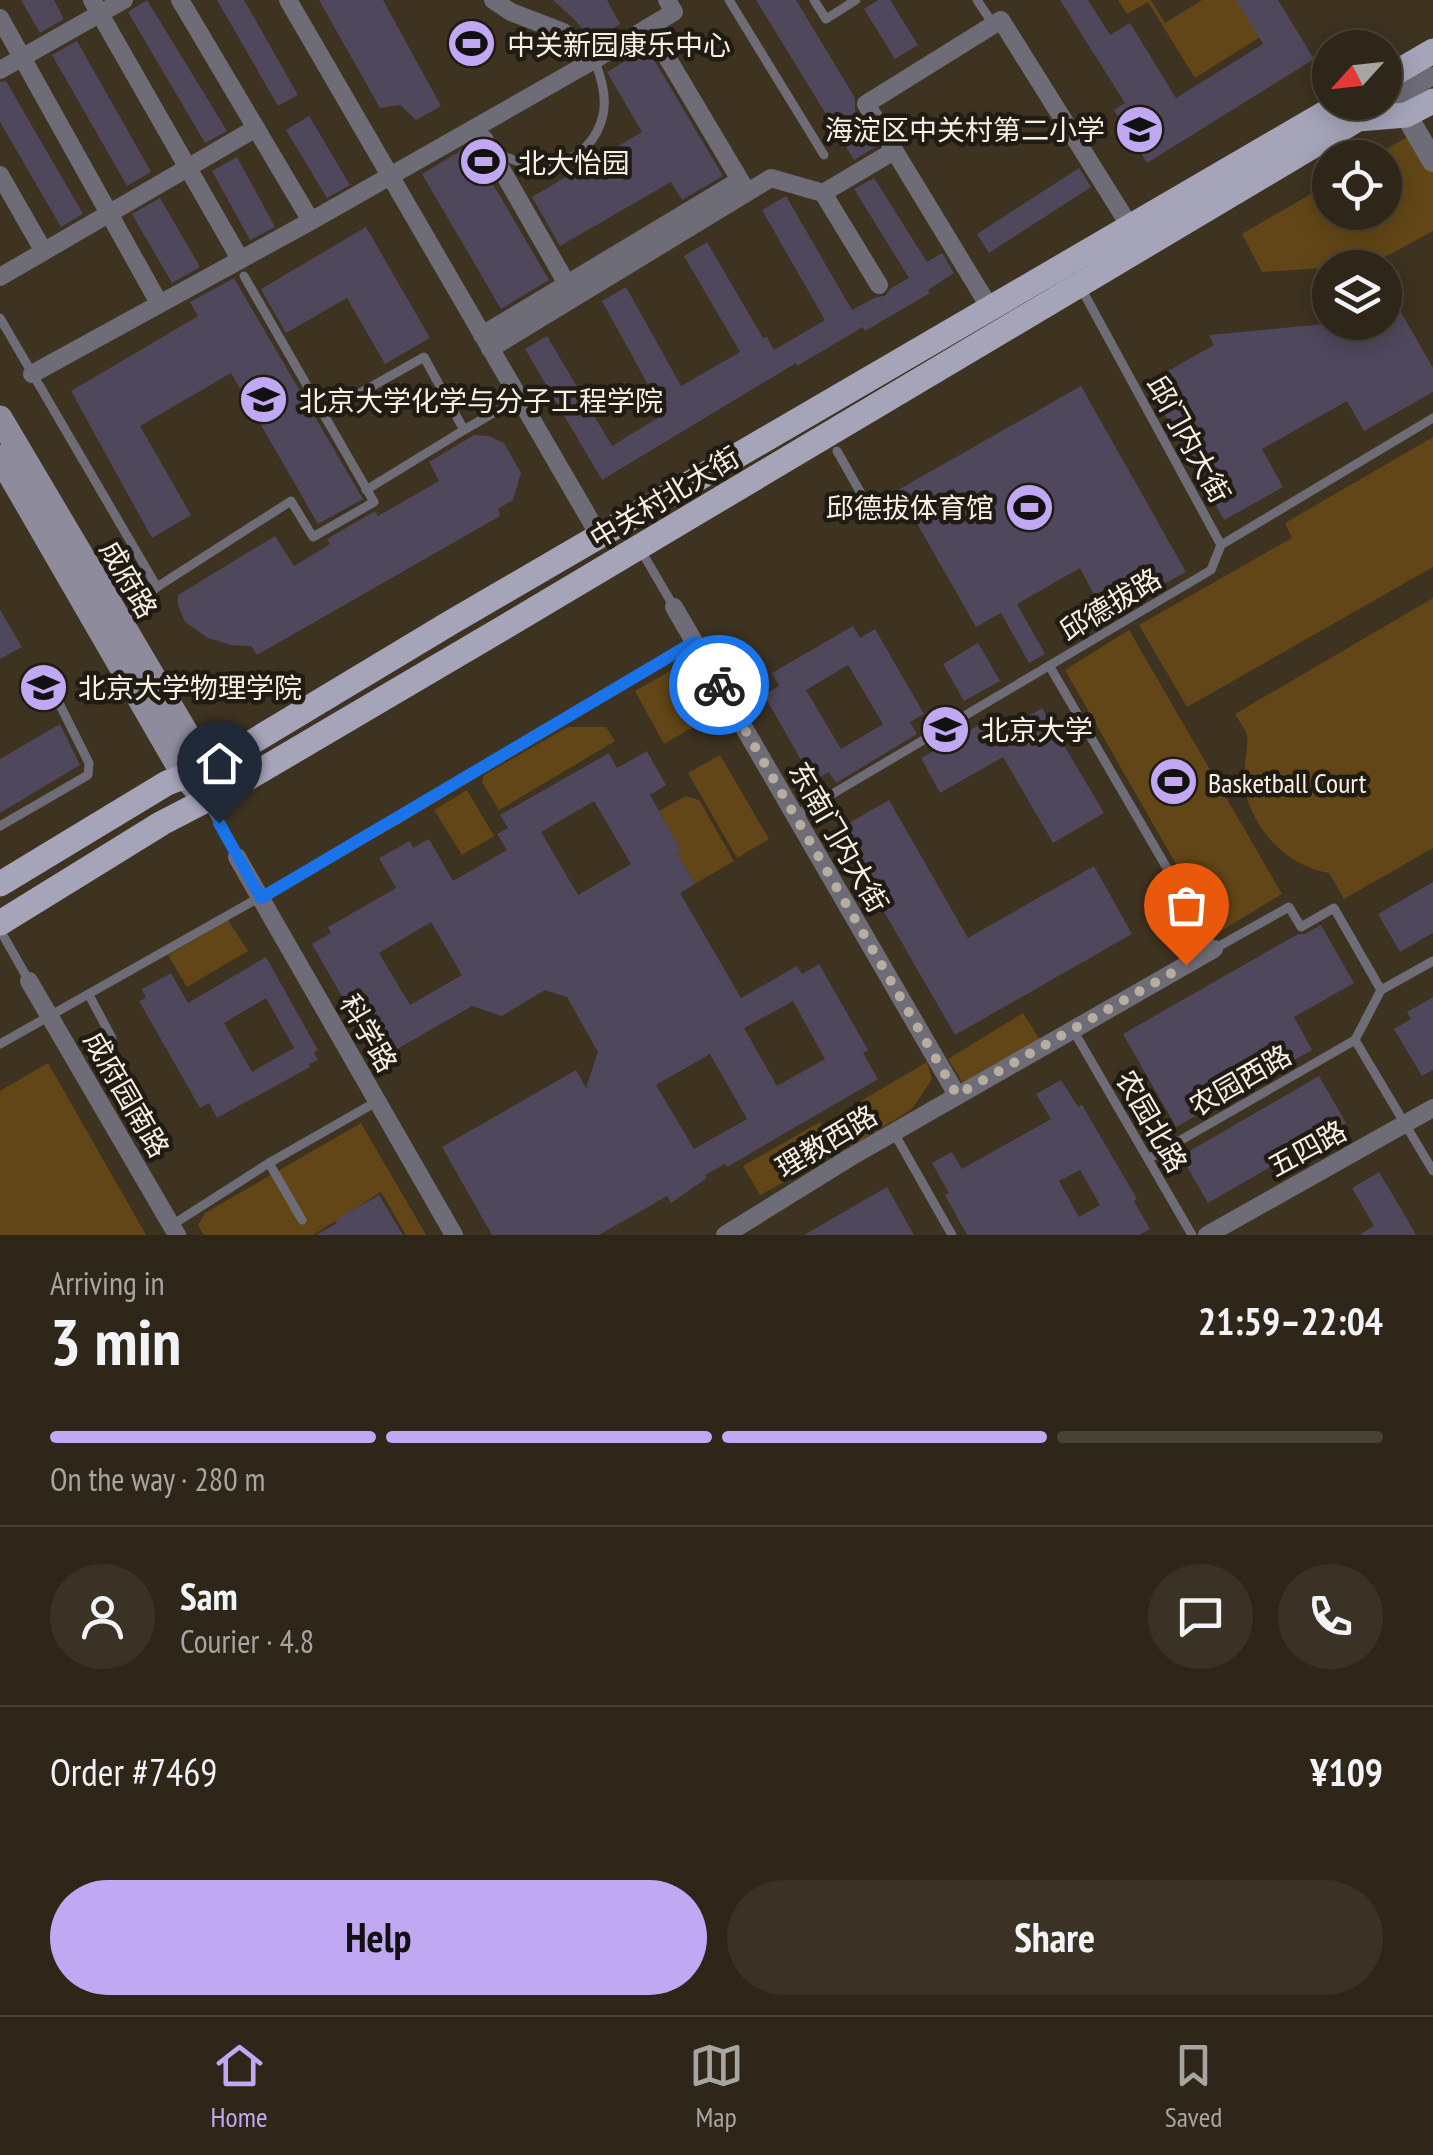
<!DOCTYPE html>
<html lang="en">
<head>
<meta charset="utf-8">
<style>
	body { margin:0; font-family:"PT Sans Narrow","Noto Sans SC",sans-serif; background:#3a3225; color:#f1f3f6; height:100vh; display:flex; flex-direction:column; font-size:38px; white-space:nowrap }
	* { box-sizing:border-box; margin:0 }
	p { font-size:32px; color:#a7a5a2 }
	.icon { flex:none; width:55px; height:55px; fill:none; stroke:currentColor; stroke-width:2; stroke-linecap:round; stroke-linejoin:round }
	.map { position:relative; height:1235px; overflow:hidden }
	.details { display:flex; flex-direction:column; background:#2e2618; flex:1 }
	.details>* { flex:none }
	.needle { width:65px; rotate:243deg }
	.tools { position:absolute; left:1312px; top:30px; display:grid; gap:20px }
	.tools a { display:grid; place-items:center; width:90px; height:90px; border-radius:50%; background:#2e2618; box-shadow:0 5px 25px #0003,0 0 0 2px #494337; font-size:50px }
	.pin { position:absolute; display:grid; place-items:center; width:85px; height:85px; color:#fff; margin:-102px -42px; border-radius:50% 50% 50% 0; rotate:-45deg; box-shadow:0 0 10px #0007 }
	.pin .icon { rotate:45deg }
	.courier { position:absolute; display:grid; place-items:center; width:100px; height:100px; margin:-50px; border:8px solid #1a73e8; border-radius:50%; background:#fff; color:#222; box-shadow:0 2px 12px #0007 }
	.summary em { font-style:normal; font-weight:700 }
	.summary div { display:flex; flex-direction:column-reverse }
	.summary { display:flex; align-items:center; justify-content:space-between; height:170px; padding:0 50px }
	h1 { font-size:65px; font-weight:700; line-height:75px }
	.bar { display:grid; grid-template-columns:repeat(4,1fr); gap:15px 10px; align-content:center; height:120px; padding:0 50px }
	.bar i { height:12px; border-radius:8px; background:#494337 }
	.bar .selected { background:#c1a8f3 }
	.bar p { grid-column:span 4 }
	.line { display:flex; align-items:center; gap:25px; padding:0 50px; border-top:2px solid #494337 }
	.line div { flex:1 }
	.round { display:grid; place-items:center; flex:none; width:105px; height:105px; border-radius:52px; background:#3a3225 }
	.primary-button { display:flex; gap:20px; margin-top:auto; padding:20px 50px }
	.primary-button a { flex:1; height:115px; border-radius:60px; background:#c1a8f3; color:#111; font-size:40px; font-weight:700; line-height:115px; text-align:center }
	.primary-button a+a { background:#3a3225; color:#f1f3f6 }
	.tabs { display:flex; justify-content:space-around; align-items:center; height:140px; border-top:2px solid #494337; background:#2e2618; font-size:28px; color:#a7a5a2 }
	.tabs a { display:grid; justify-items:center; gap:5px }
	.tabs .selected { color:#c1a8f3 }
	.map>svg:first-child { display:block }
	.green { fill:#624617 }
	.building { fill:#4f475b; fill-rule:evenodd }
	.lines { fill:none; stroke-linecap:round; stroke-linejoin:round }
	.service { stroke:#6e6d77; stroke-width:9 }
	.minor { stroke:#6e6d77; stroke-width:18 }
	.tertiary { stroke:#6e6d77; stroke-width:22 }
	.secondary { stroke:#8e8c9c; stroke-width:25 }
	.primary { stroke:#a6a4b9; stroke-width:25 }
	.done { stroke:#b7aea0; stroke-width:10; stroke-dasharray:0 18 }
	.route { stroke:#1a73e8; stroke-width:12 }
	.labels { text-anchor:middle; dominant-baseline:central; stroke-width:9; stroke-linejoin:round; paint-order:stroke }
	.poi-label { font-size:28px; fill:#f8f0e5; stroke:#201b13; text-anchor:start }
	.street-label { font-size:28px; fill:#f8f0e5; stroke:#201b13 }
</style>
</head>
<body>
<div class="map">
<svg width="1433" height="1235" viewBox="0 0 1433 1235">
	<rect width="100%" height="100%" fill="#3e3220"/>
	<g class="green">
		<polygon points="1118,0 1151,0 1165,23 1202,0 1244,0 1265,34 1195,78 1148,2 1127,14"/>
		<polygon points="1419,130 1433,154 1433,231 1370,265 1262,272 1242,234 1330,183 1330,212 1385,212 1385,158 1373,157"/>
		<polygon points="1433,437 1433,567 1187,707 1139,625 1292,538 1285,523"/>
		<path d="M1433,598v250l-89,51 -15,-26c-44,-7 -81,-48 -85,-92 -1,-13 5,-37 3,-46 -2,-7 -9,-15 -12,-21z"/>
		<polygon points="1129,630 1282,894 1216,934 1065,670"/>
		<polygon points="672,670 702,722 664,744 635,691"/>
		<polygon points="568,727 606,727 615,741 499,810 482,782 484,775"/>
		<polygon points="720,755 769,839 737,858 688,773"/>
		<polygon points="467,790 494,836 462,855 434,810"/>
		<polygon points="686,796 699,800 734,861 695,884 677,853 681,850 659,811"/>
		<polygon points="228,920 248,951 187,987 168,955"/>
		<polygon points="1023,1013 1040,1040 964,1085 948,1059"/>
		<polygon points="927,1062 932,1079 912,1109 851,1147 834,1117"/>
		<polygon points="48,1063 146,1235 0,1235 0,1091"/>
		<polygon points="820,1122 838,1153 760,1195 743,1166"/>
		<polygon points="361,1123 426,1235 406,1235 381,1192 313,1235 204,1235 198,1225 205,1213"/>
	</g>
	<g class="building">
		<polygon points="21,0 54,0 64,19 40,33"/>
		<polygon points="147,0 227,131 205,143 128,12"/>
		<polygon points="217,0 244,0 298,95 278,106"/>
		<polygon points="319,0 383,0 441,106 416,120 400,105 380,108"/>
		<polygon points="553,0 607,0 620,24 592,41 575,20"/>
		<polygon points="756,0 796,0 855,98 855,110 877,146 854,160"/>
		<polygon points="878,0 890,0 918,45 895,59 864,9"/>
		<polygon points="1060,0 1088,0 1110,35 1130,23 1176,98 1263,44 1236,0 1278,0 1314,59 1147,163 1114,110 1125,103"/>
		<polygon points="77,41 151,172 127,186 52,55"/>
		<polygon points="647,48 723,176 682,200 671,182 560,246 532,197 642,132 607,72"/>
		<polygon points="6,81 83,214 61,227 0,122 0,82"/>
		<polygon points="309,116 350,185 327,198 286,130"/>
		<polygon points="470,145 549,280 501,309 422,174"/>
		<polygon points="237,157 275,227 250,240 212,171"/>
		<polygon points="1079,168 1091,187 989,253 977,234"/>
		<polygon points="874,178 927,262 942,253 954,273 928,290 930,293 865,331 863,327 797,366 796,363 602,480 525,349 547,336 612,446 664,414 602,301 626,287 681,386 740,352 684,256 707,242 763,338 767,337 774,350 825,320 762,210 786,196 852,310 876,297 885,296 891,288 909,278 854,189"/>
		<polygon points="160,198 200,267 172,283 132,214"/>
		<polygon points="366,227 430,338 385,364 347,298 286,333 261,289"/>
		<polygon points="234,278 363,499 318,524 231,373 140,426 191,515 152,538 71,391 198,316 190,302"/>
		<polygon points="1401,312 1433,368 1433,392 1364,431 1347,401 1262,449 1283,487 1224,520 1147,383 1214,345 1209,335 1344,322 1354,339"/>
		<polygon points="1081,386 1186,572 1105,616 1080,568 1017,604 1045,654 1029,663 1001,613 976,627 898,490"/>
		<polygon points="474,435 489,436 504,443 521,473 513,500 498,509 500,516 257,655 251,646 231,645 208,638 185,622 178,605 178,595 275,536 294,566 330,544 327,539 375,511 378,516 439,481 429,462"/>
		<polygon points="0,610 22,647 0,659"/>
		<path d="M853,626l7,12 15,-9 49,85 -14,8 7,12 -81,49 -7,-11 -16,9 -49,-86 15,-9 -7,-13zM848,665l35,59 -42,25 -35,-59z"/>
		<polygon points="978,643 1000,681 964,701 943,664"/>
		<polygon points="1042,708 1104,813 1053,843 1003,757 940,793 921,758 984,722 992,737"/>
		<polygon points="60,724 80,765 0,813 0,759"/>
		<path d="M647,751l19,34 -16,10 31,55 -4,3 18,31 -15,9 61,105 56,-32 5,8 17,-10 49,86 -5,3 15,26 -151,88 -2,-3 -20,11 2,3 -36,25 -4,-7 -68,39h-107l-50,-88 134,-77 10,18 12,-36 -31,-55 -22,-7 -43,26 -30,-10 -94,54 -66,-116 19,-11 -3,-6 68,-39 -17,-30 31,-17 3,7 16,-9 24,42 54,-31 -10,-16 11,-6 -8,-13 109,-62 8,15zM594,801l37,63 -53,31 -37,-63zM431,922l31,53 -52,30 -31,-52zM793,1001l32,58 -48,27 -33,-58zM710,1054l37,65 -53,30 -38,-64z"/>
		<polygon points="889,800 968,938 1094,866 1132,934 955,1035 837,830"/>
		<polygon points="1433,882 1433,933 1400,952 1378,914"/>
		<polygon points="1321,925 1354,983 1294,1017 1312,1050 1176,1127 1123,1034 1298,934 1305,934"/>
		<path d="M266,957l52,93 -4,2 4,8 -9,4 1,3 -93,51 -8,-15 -9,5 -61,-107 7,-3 -4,-9 29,-16 17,30zM266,998l28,50 -42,24 -28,-49z"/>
		<polygon points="1433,997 1433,1070 1422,1076 1394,1029 1411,1019 1407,1012"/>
		<polygon points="1319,1076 1346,1123 1208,1203 1181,1156"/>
		<path d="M1061,1080l17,27 4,-2 55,94 -3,2 16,28 -11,6h-172l-22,-40 4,-2 -17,-30 20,-11 10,17 89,-50 -15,-25zM1080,1170l20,35 -21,12 -20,-36z"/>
		<polygon points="1379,1172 1400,1207 1416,1235 1359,1235 1374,1226 1352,1188"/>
		<polygon points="887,1187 914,1235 804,1235"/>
		<polygon points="379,1195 403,1235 316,1235 337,1223 335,1220"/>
	</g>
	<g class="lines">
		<g class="service">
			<polyline points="729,0 824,155"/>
			<polyline points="814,0 826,19 856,0"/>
			<polyline points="977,0 993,24"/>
			<path d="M497,152c39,25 95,13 106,-37 4,-18 -2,-37 -8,-54"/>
			<polyline points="1081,288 1221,545"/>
			<polyline points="0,318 157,587"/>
			<polyline points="323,414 424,357 464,430 519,398"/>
			<polyline points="837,451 871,511"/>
			<polyline points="366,490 464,430"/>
			<polyline points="640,549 674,607"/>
			<polyline points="121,620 157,587 291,501 313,537 374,502 244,276"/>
			<polyline points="1050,667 1214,949 1289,907 1301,927 1334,908 1381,990"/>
			<polyline points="208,803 237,857"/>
			<polyline points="795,816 1211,570 1221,545 1433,418"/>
			<polyline points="0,826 88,775 89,763 48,681"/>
			<polyline points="0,930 29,981"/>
			<polyline points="1433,961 1381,990 1355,1040 1433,1171"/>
			<polyline points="89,995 112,1038"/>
			<polyline points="1073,1030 1192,1235"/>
			<polyline points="0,1044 400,818 694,642"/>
			<polyline points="894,1133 952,1235"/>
			<polyline points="1148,1159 1355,1040"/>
			<polyline points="302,1220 269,1163 376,1102"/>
			<polyline points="172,1225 269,1163"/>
		</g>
		<g class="minor">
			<polyline points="92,0 240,259"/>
			<polyline points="180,0 311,221"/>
			<polyline points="288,0 600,537"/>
			<polyline points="0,18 159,303"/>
			<polyline points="649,27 746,190"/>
			<polyline points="594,60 674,12 667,0"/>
			<polyline points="0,70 124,0"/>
			<polyline points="1363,116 1433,76"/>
			<polyline points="484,139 567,284"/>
			<polyline points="0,175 43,250"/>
			<polyline points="823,193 894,151"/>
			<polyline points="0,277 256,128"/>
			<polyline points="990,308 866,104 1001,20 1131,228"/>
			<polyline points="482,335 740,180"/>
			<polyline points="490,349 771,178 823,193 879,285"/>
			<polyline points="32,374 311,221 594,60 563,32 511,12 493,0"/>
			<polyline points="674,607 957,1095"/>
			<polyline points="237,857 454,1235"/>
			<polyline points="29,981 177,1235"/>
			<polyline points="725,1235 849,1158 1214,949"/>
			<polyline points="1207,1235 1433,1108"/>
		</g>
		<polyline class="tertiary" points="1406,115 1433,161"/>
		<g class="secondary">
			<polyline points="0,418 207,768 207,786"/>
			<polyline points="0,457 185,777 197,790"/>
		</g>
		<g class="primary">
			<polyline points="1385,79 1433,51"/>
			<polyline points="0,884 167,783 207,768 229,756 450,623 1344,102"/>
			<polyline points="0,923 162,823 243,781 503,628 1358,119 1406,115 1433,101"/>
		</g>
	</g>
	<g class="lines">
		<polyline class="done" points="719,685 957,1095 1186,965"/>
		<polyline class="route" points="219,823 261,898 694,642 719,685"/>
	</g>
	<defs>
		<symbol id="stadium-disc" viewBox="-11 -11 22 22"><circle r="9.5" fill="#c1a8f3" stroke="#201b13"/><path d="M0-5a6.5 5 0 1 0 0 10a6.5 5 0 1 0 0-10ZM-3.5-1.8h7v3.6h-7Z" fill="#111"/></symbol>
		<symbol id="school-disc" viewBox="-11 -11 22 22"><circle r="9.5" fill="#c1a8f3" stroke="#201b13"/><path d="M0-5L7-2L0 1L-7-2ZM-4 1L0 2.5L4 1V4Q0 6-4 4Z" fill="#111"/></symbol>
		<symbol id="university-disc" viewBox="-11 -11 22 22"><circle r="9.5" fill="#c1a8f3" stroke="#201b13"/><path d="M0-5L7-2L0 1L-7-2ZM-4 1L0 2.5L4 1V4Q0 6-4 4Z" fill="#111"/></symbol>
	</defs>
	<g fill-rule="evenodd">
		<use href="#stadium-disc" x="444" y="16" width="55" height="55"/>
		<use href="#school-disc" x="1112" y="102" width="55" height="55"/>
		<use href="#stadium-disc" x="456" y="134" width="55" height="55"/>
		<use href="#university-disc" x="236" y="372" width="55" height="55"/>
		<use href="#stadium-disc" x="1002" y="480" width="55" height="55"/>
		<use href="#university-disc" x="16" y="660" width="55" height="55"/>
		<use href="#university-disc" x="918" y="702" width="55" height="55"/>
		<use href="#stadium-disc" x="1146" y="754" width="55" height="55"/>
	</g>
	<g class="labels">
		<g class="poi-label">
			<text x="507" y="44">中关新园康乐中心</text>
			<text x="1105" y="129" text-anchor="end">海淀区中关村第二小学</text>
			<text x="518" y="162">北大怡园</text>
			<text x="299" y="400">北京大学化学与分子工程学院</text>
			<text x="994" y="507" text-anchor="end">邱德拔体育馆</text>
			<text x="78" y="687">北京大学物理学院</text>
			<text x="981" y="729">北京大学</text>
			<text x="1208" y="782">Basketball Court</text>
		</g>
		<g class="street-label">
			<text transform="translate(1189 439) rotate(61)">邱门内大街</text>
			<text transform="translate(664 497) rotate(-31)">中关村北大街</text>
			<text transform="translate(129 579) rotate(60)">成府路</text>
			<text transform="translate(1110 604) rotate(-31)">邱德拔路</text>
			<text transform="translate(839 837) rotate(60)">东南门内大街</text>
			<text transform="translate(369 1033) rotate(60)">科学路</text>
			<text transform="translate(1240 1080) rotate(-30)">农园西路</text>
			<text transform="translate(127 1094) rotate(60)">成府园南路</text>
			<text transform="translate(1152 1121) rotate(60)">农园北路</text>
			<text transform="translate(826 1141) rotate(-31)">理教西路</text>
			<text transform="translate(1307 1148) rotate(-29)">五四路</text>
		</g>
	</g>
</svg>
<div class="tools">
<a><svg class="needle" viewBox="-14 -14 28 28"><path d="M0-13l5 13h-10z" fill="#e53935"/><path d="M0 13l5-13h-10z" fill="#a7a5a2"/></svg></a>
<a><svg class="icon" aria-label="locate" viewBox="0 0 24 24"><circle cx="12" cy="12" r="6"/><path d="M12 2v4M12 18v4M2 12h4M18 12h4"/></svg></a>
<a><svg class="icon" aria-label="layers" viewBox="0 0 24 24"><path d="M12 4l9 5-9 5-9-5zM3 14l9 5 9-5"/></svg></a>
</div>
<div class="pin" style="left:1186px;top:965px;background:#ea580c"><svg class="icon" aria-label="bag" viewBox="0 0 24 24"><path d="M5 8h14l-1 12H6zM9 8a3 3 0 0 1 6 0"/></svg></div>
<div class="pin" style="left:219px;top:823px;background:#1f2937"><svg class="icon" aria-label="home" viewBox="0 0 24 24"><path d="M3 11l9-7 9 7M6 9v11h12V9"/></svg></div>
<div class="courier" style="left:719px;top:685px"><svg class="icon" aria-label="bike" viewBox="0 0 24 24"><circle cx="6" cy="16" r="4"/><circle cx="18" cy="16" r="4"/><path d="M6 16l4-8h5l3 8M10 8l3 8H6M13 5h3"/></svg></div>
</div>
<section class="details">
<div class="summary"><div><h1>3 min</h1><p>Arriving in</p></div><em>21:59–22:04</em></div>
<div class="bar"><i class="selected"></i><i class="selected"></i><i class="selected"></i><i></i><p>On the way · 280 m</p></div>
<div class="line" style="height:180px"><a class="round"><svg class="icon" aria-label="person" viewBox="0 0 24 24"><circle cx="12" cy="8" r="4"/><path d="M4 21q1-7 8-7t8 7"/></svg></a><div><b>Sam</b><p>Courier · 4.8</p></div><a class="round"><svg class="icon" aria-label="chat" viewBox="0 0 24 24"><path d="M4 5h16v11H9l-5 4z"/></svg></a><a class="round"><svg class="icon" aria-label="phone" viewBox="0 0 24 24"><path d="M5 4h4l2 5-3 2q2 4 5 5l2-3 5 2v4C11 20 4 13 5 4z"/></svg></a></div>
<div class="line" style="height:130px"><div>Order #7469</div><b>¥109</b></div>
<div class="primary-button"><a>Help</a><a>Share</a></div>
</section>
<nav class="tabs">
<a class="selected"><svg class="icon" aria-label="home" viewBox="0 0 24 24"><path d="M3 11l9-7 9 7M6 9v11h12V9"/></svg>Home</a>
<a><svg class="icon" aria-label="map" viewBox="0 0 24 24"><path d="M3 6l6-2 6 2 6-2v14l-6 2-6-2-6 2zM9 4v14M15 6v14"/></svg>Map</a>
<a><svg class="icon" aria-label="saved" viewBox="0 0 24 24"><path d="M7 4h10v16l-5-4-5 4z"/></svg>Saved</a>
</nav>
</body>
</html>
